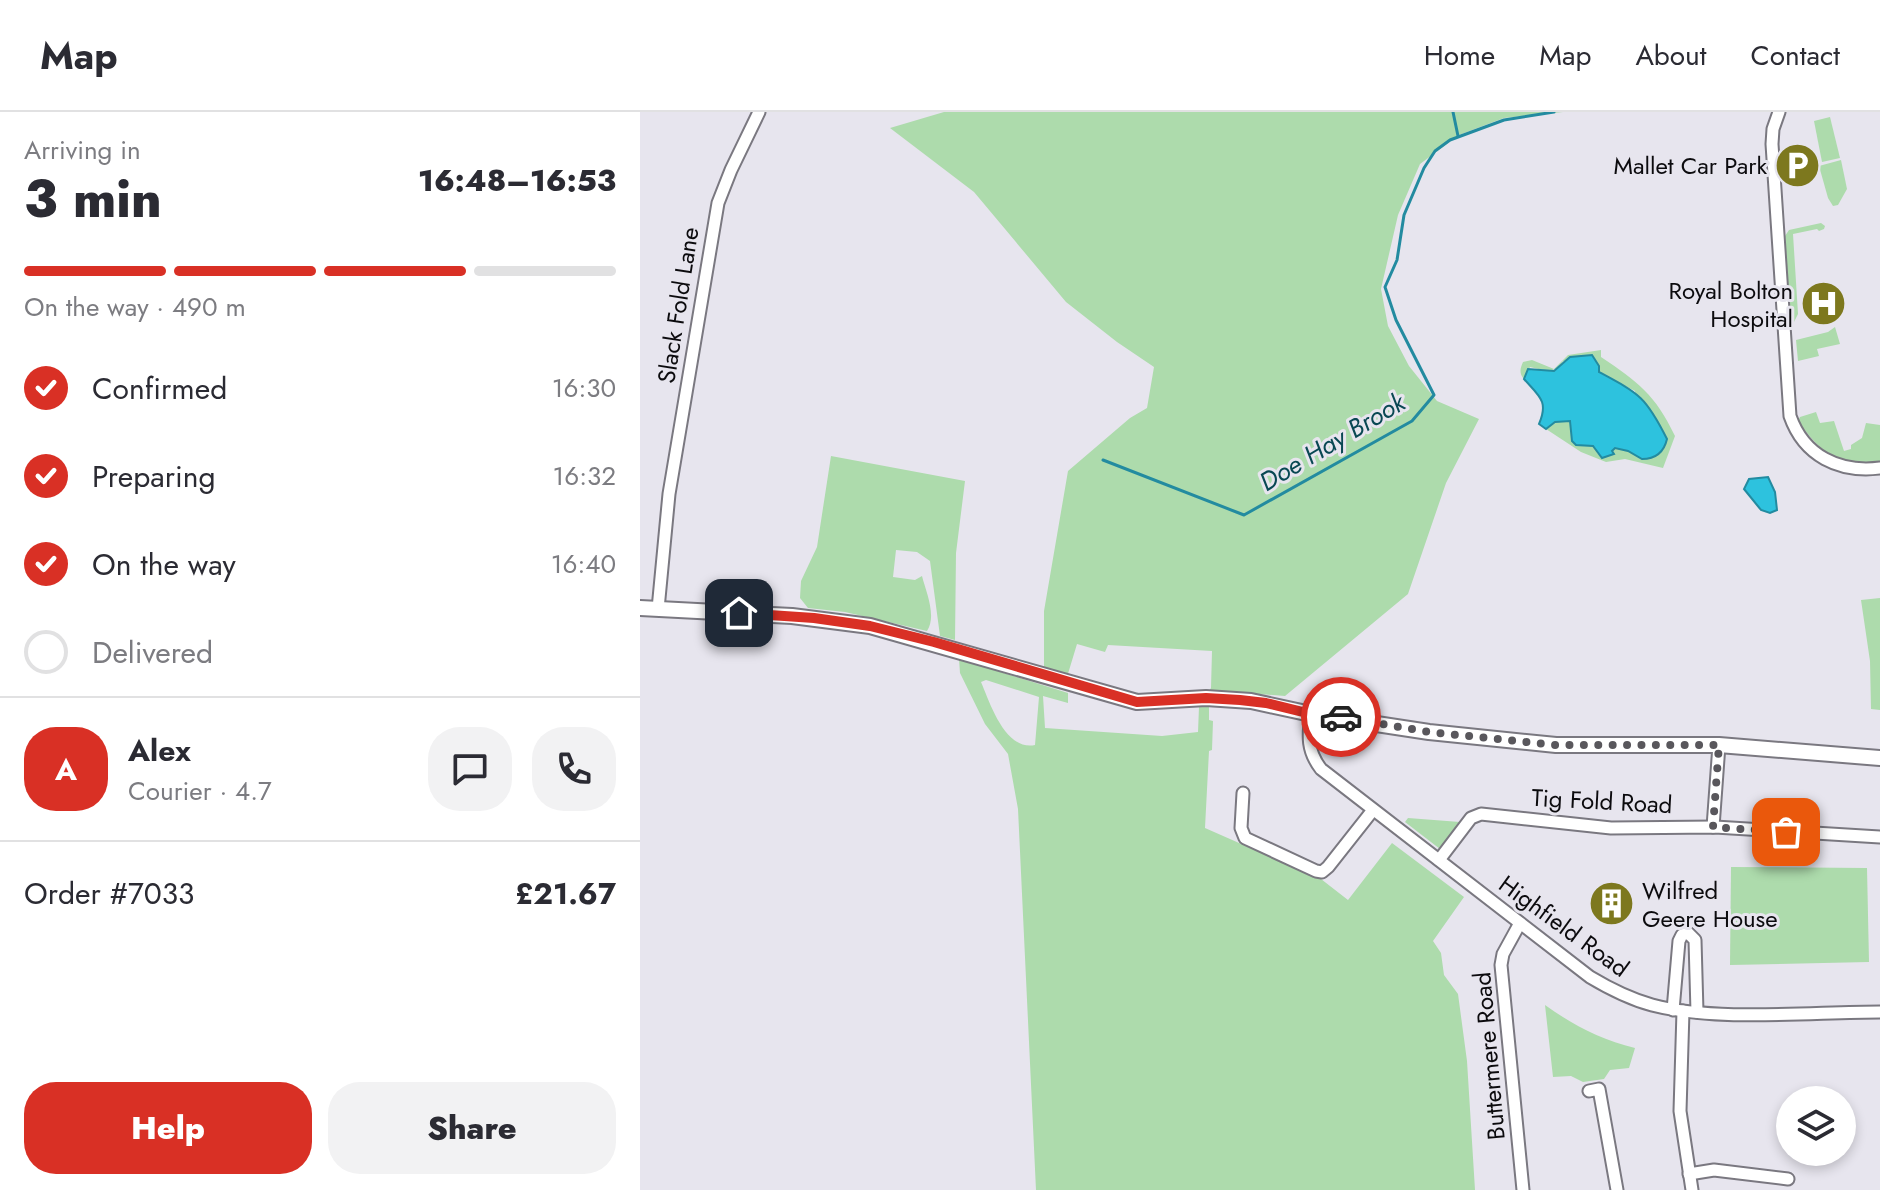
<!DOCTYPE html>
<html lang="en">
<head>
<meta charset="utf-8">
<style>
	body { margin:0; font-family:Jost,sans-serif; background:#f2f2f3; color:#2b2b33; height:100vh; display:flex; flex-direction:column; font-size:30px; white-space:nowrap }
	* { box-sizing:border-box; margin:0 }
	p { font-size:26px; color:#7c7c81 }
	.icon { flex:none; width:44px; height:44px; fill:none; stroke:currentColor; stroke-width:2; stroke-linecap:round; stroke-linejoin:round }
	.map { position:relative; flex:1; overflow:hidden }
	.drawer { display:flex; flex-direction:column; background:#fff; width:640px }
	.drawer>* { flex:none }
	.controls { position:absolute; left:1136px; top:974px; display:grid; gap:16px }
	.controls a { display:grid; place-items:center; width:80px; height:80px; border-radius:50%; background:#fff; box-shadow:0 4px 12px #0003; font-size:40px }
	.pin { position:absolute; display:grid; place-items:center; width:68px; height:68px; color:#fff; margin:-34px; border-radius:16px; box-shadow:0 4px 12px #0006 }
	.courier { position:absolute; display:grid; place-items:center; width:80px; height:80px; margin:-40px; border:6px solid #d93025; border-radius:50%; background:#fff; color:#222; box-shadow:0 2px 10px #0007 }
	.overview em { font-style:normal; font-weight:800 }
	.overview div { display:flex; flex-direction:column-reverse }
	.overview { display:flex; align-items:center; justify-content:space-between; height:136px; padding:0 24px }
	h1 { font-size:52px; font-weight:800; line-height:60px }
	.bar { display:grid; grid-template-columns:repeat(4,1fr); gap:12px 8px; align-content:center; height:96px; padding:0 24px }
	.bar i { height:10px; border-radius:6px; background:#e1e1e2 }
	.bar .on { background:#d93025 }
	.bar p { grid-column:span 4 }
	.line { display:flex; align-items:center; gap:20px; padding:0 24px; border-top:2px solid #e1e1e2 }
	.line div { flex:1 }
	.round { display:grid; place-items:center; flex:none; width:84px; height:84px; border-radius:32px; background:#f2f2f3 }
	ol { padding:0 24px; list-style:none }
	li { display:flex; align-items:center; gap:24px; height:88px }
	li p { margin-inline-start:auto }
	li .icon { padding:8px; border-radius:50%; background:#d93025; color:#fff; stroke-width:4 }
	li:last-child { color:#7c7c81 }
	li i { width:44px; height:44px; border:4px solid #e1e1e2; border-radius:50% }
	.button { display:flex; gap:16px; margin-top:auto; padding:16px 24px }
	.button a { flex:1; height:92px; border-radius:32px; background:#d93025; color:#fff; font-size:32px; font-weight:800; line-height:92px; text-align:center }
	.button a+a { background:#f2f2f3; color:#2b2b33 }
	header { display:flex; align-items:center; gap:48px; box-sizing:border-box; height:112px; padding:0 40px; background:#fff; border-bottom:2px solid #e1e1e2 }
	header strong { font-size:38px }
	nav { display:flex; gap:44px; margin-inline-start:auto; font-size:28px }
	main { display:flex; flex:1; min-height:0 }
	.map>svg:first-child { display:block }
	.green { fill:#addbac; fill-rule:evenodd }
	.water { fill:#2dc2de; stroke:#238ba0; stroke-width:2 }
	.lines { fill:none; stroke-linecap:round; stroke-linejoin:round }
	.stream { stroke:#238ba0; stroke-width:3 }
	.minor-casing { stroke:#7a7880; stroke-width:15 }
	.major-casing { stroke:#7a7880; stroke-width:18 }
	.minor { stroke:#fff; stroke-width:11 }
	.major { stroke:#fff; stroke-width:14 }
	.done { stroke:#59575c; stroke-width:8; stroke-dasharray:0 14.4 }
	.route { stroke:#d93025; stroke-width:10 }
	.labels { text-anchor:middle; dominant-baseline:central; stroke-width:6; stroke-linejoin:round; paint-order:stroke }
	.poi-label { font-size:24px; fill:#0c0b0e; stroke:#e7e5ee; text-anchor:end }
	.street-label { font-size:24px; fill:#0c0b0e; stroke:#e7e5ee }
	.water-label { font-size:26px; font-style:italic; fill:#094853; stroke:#e7e5ee }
</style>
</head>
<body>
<header>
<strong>Map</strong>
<nav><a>Home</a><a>Map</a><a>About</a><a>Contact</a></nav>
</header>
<main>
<section class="drawer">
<div class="overview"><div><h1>3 min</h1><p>Arriving in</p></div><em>16:48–16:53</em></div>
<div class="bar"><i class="on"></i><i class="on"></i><i class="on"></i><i></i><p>On the way · 490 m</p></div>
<ol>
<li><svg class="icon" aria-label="check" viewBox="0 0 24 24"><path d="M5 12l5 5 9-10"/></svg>Confirmed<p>16:30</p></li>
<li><svg class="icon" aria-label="check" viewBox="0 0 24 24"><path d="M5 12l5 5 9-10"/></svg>Preparing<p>16:32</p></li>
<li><svg class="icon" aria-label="check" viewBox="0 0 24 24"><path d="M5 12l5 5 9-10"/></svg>On the way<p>16:40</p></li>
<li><i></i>Delivered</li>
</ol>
<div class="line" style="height:144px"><b class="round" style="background:#d93025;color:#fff">A</b><div><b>Alex</b><p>Courier · 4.7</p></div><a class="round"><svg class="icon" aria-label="chat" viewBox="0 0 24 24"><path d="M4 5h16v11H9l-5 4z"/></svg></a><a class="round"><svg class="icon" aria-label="phone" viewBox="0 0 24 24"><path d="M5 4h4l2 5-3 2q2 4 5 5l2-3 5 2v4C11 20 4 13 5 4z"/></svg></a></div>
<div class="line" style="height:104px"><div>Order #7033</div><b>£21.67</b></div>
<div class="button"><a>Help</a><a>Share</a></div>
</section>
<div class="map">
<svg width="1240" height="1078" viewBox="0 0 1240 1078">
	<rect width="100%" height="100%" fill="#e7e5ee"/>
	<g class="green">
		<path d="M304,0h619l-59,6 -45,17 -39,29 -22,51 -17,74 7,37 21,40 28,35 42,18 -33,64 -38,111 -123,102 -65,-5 -11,15v14l4,1 -1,29 -3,1 -4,77 116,51 27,21 44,-57 72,54 -31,44 8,12 3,22 14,19 9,67 8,129h-439l-18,-381 -10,-55 -23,-30 -25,-51 -1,-14 109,34v10l-25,-7 2,32 117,8 36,-4 1,-25 12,-19 1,-37 -104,-6 -3,7 -28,-8 -10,33 -23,-7v-59l24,-140 62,-53 17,-10 7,-41 -37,-25 -51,-40 -92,-110 -84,-64zM346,568l53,17 -4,48c-30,6 -45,-42 -54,-63z"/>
		<polygon points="1190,5 1200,46 1182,50 1174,9"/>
		<polygon points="1201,48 1207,77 1198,93 1193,94 1188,86 1179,54"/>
		<polygon points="1181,111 1185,114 1184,117 1179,119 1177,117 1153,122 1158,202 1151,216 1145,124 1149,118"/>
		<polygon points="1195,215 1200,232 1177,237 1179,244 1158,249 1156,228 1188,220"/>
		<path d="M961,238v7c37,25 54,37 74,79l-12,32 -38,-9 -19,3 -25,-10 -35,-23 9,-7 16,-1 1,20 5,4 16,1 5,8 14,-2 3,-4 13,3 14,8 -7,-68 -37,-19 -35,-11c-9,14 -18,9 -33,6l-6,12c-5,-6 -4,-10 -1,-17l9,-2 22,9 14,-14z"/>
		<path d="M1176,300l4,11 14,-2 10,30 7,-2v-4l11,-7 4,-15 14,2v37c-42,7 -59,-9 -82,-41l2,-4z"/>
		<path d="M191,344l134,25 -9,72 -1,87 -15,-4 -10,-75 -13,-9 -21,-2 -3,27 22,3 7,-4c4,16 15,40 5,55l-82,-19 -37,-4 -8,-10 1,-17 16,-34z"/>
		<polygon points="1240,486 1240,598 1231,597 1230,549 1221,488"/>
		<polygon points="768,706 820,710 821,711 800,737 765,710"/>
		<polygon points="1091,755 1227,756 1229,850 1090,853"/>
		<path d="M905,893c28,20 56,35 90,43l-6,20 -19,2 -6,9 -21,3 -12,-6 -18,1z"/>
	</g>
	<g class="water">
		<path d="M952,243l7,11v6c41,22 47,25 68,67 -3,13 -11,20 -25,20l-14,-8 -13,-3 -3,3 2,3 -12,4 -9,-12 -17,-1 -4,-4 -2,-20 -15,1 -9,7 -7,-5c10,-23 0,-28 -15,-45l4,-10 26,2 16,-14z"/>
		<polygon points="1128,365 1135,380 1137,398 1130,401 1121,398 1104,377 1109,367"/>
	</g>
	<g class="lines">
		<g class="stream">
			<polyline points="813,0 818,24"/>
			<polyline points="463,348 604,403 772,309 794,283 756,208 745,175 757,148 764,103 784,56 795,39 810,28 864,8 914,0"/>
		</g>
		<defs>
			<g id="minor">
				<path d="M1139,0l-6,17 -1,15 18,272c14,40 49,57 90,52"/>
				<polyline points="18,497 29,382 78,91 91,58 119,0"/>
				<path d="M671,602c-3,22 -4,37 10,55l269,208c20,12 40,22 62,28 65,17 160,7 228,7"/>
				<polyline points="603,681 601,716 605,726 676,759 682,760 688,755 733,698"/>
				<polyline points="1073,715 1079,633"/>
				<polyline points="799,748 831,706 841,702 971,716 1075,715 1240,725"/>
				<polyline points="880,811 863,842 861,853 883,1078"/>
				<polyline points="1033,898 1039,829 1042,823 1048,821 1055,828 1057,900"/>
				<polyline points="1043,899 1040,999 1052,1078"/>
				<polyline points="949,979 959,977 977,1078"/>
				<polyline points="1049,1062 1074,1058 1148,1067"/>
			</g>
			<polyline id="major" points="0,496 152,504 230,514 497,590 566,586 611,589 671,602 789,620 916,633 1079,633 1240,646"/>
		</defs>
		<use href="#minor" class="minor-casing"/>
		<use href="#major" class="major-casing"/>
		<use href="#minor" class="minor"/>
		<use href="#major" class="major"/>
	</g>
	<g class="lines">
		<polyline class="done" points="701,605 789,620 916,633 1079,633 1073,715 1146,720"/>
		<polyline class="route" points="99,501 174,506 230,514 294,530 497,590 566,586 600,588 626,591 671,602 701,605"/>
	</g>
	<defs>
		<symbol id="parking-disc" viewBox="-11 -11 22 22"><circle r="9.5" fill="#7d781e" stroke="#e7e5ee"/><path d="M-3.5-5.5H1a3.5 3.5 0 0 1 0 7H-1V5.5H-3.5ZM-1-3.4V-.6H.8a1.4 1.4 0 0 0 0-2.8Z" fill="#fff"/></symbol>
		<symbol id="hospital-disc" viewBox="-11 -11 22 22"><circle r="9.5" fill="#7d781e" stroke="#e7e5ee"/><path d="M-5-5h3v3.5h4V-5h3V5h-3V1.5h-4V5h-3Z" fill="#fff"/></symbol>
		<symbol id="building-disc" viewBox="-11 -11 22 22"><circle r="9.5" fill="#7d781e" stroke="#e7e5ee"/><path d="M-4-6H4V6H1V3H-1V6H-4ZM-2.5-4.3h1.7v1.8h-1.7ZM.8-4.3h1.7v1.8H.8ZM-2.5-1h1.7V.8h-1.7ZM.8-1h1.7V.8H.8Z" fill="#fff"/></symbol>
	</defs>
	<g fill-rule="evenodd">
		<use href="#parking-disc" x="1132" y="28" width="51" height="51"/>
		<use href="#hospital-disc" x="1158" y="166" width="51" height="51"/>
		<use href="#building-disc" x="946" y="766" width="51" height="51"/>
	</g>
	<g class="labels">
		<g class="poi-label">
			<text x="1127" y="53">Mallet Car Park</text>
			<text x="1153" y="178">Royal Bolton<tspan x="1153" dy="28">Hospital</tspan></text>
			<text x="1002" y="778" text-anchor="start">Wilfred<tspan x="1002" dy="28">Geere House</tspan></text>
		</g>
		<g class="street-label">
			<text transform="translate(38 193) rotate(-81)">Slack Fold Lane</text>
			<text transform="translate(962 689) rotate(3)">Tig Fold Road</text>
			<text transform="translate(924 814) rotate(36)">Highfield Road</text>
			<text transform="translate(849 944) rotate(-95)">Buttermere Road</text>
		</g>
		<g class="water-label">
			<text transform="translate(692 330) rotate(-31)">Doe Hay Brook</text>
		</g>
	</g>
</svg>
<div class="controls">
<a><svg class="icon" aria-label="layers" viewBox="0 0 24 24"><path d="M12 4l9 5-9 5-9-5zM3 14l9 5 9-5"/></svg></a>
</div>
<div class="pin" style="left:1146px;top:720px;background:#ea580c"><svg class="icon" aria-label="bag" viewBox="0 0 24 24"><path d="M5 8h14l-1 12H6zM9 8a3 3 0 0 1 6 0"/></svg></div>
<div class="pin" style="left:99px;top:501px;background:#1f2937"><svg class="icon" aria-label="home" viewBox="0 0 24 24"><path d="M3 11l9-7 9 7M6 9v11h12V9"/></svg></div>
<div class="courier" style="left:701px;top:605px"><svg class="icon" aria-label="car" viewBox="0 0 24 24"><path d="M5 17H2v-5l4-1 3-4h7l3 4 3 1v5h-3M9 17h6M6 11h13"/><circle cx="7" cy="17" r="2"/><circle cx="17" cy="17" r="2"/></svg></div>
</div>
</main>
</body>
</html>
